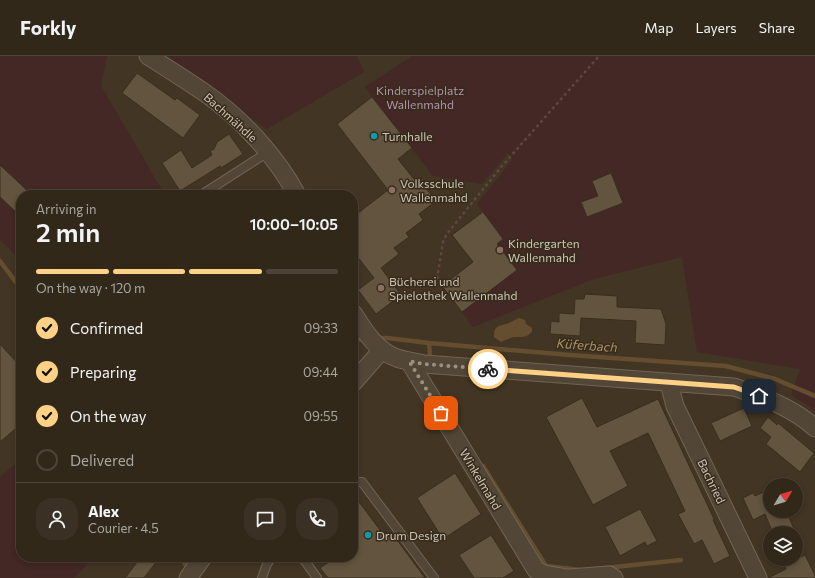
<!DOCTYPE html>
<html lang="en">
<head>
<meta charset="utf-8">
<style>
	body { margin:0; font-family:Commissioner,sans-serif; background:#3a3023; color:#f1f3f6; height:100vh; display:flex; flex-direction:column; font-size:15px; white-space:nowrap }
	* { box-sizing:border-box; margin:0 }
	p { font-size:13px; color:#a8a6a2 }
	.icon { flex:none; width:22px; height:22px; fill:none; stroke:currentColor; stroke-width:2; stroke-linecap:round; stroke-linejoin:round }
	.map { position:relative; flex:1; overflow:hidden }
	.side { position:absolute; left:16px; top:134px; width:342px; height:372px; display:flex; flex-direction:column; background:#32281a; border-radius:16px; box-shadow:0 2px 6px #0003,0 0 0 1px #4d4439 }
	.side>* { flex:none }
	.needle { width:26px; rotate:52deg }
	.fabs { position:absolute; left:763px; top:422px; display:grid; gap:8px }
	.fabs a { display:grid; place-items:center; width:40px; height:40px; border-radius:50%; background:#32281a; box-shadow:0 2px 6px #0003,0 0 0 1px #4d4439; font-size:20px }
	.pin { position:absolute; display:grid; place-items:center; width:34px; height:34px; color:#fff; margin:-17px; border-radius:8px; box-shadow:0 2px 6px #0006 }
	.courier { position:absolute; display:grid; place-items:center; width:40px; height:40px; margin:-20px; border:3px solid #ffd186; border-radius:50%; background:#fff; color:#222; box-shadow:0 1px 5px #0007 }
	.headline em { font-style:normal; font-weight:600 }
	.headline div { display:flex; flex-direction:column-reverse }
	.headline { display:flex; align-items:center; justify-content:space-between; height:68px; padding:0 20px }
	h1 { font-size:26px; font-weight:600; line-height:30px }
	.bar { display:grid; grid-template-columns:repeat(4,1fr); gap:6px 4px; align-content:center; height:48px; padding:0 20px }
	.bar i { height:5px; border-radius:3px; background:#4d4439 }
	.bar .selected { background:#ffd186 }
	.bar p { grid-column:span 4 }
	.line { display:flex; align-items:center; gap:10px; padding:0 20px; border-top:1px solid #4d4439 }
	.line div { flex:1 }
	.round { display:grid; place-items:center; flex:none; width:42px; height:42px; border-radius:16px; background:#3a3023 }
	ol { padding:0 20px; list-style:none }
	li { display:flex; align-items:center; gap:12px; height:44px }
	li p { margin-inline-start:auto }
	li .icon { padding:4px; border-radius:50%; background:#ffd186; color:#111; stroke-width:4 }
	li:last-child { color:#a8a6a2 }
	li i { width:22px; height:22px; border:2px solid #4d4439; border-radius:50% }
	header { display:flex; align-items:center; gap:24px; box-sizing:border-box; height:56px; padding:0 20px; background:#32281a; border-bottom:1px solid #4d4439 }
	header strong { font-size:19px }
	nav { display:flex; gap:22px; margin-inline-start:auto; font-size:14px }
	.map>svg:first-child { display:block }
	.green { fill:#432825 }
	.water { fill:#654e2f }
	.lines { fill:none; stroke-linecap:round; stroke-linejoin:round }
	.stream { stroke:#654e2f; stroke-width:4.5 }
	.building { fill:#62543e; stroke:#392e1e }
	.lane-casing { stroke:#6f6555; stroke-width:10 }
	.street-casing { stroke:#6f6555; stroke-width:19 }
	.path { stroke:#604543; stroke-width:2.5; stroke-dasharray:3 3; stroke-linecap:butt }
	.lane { stroke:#524737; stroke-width:8 }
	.street { stroke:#524737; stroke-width:17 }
	.done { stroke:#9c9181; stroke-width:4; stroke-dasharray:0 7.2 }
	.route { stroke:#ffd186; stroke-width:5 }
	.culture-dot { fill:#0f9aa8; stroke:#372c1c; stroke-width:1.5 }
	.education-dot { fill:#8d6e63; stroke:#372c1c; stroke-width:1.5 }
	.labels { text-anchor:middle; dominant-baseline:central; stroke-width:3; stroke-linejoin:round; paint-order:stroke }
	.park-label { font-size:12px; fill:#b78eae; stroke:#372c1c }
	.street-label { font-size:12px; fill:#ccc3b4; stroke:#372c1c }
	.poi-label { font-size:12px; fill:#ccc3b4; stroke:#372c1c; text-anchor:start }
	.water-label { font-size:13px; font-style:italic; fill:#ae9169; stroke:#372c1c }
</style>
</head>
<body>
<header>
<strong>Forkly</strong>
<nav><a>Map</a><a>Layers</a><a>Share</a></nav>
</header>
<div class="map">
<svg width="815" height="522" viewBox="0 0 815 522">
	<rect width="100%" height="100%" fill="#423523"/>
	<g class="green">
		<polygon points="0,0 107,0 101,30 165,139 21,139 21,205 0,184"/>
		<polygon points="161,0 357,0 364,16 267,73"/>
		<polygon points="412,0 815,0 815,354 791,339 800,313 697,296 682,201 594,223 473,271 462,256 497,188 503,183 477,148 512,104 508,97 482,128 433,120 365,31"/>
		<polygon points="21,403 21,501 95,501 74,522 0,522 0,421"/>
	</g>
	<path class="water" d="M519,262l6,2 1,4 6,4v3c-4,7 -10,6 -18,6 -4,1 -9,3 -13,5l-7,-5c-1,-10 4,-11 12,-13 4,-1 8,-4 13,-6z"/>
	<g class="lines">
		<g class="stream">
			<polyline points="0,205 21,233"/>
			<polyline points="377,282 387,282 429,287 570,299 726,310 775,323 815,340"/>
			<polyline points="353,284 366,283"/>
			<polyline points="429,287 430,299"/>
			<polyline points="483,410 546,510 580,514"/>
			<polyline points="181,501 189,515"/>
			<polyline points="605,512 681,504"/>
		</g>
	</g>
	<g class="building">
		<polygon points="137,17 175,44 177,42 200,59 183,82 122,37"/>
		<polygon points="372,41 412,92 398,103 417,127 420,125 436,145 419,158 423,164 406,177 409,181 394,192 399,198 381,212 401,239 376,258 358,234 374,222 353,195 353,161 388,134 337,68"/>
		<polygon points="229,78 243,98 221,112 220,110 180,135 162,107 181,94 192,112 212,99 210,95 214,93 217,86"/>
		<polygon points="0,109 32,139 21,139 21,150 16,156 0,141"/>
		<polygon points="611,117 623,147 587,161 581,146 598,140 592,125"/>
		<polygon points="483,156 503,183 497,188 517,214 462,256 442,230 473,206 452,179"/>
		<polygon points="585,238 617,240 617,251 661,253 666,268 665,289 635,287 636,265 581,262 580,280 550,278 551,265 559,266 559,257 574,258 575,243 584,243"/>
		<polygon points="0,288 21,311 21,368 0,386"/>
		<polygon points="582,342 597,371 658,343 714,463 713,464 730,500 714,508 702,484 694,488 678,458 685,455 648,377 610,395 628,430 593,449 546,361"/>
		<polygon points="744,352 752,370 720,385 711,367"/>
		<polygon points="768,361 777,369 778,367 814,397 800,416 766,388 771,381 760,372"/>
		<polygon points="455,417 481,458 443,483 417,442"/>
		<polygon points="770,433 770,455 786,455 796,477 773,477 765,458 753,464 743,442 753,437 755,440"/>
		<polygon points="353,438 386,482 392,477 425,522 328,522 320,512 336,501 353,501"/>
		<polygon points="640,453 657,485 647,490 645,486 620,500 605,471"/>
		<polygon points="491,479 514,515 503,522 474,522 459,499"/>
		<polygon points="805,499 815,519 815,522 768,522 786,513 784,509"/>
		<polygon points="141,501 160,501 144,522 125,522"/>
	</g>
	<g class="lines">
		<defs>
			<g id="lane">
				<polyline points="201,139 268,96"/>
				<polyline points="353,426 362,426 434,522"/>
				<polyline points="302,501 317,522"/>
				<polyline points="262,522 267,508 272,501"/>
			</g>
			<g id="street">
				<path d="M148,0c19,12 38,24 57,37 36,25 71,63 92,102"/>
				<path d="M353,257c11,17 23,38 44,45 8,3 18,4 27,6l310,23c29,10 58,20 81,41"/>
				<polyline points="409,305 536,514 544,518 567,522"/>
				<polyline points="353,327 382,294"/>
				<polyline points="669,327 675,350 758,522"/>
				<polyline points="188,522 203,501"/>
				<polyline points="569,522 609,519 614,522"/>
			</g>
		</defs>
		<use href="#lane" class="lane-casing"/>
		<use href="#street" class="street-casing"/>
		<polyline class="path" points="437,223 443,186 446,179 502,110 599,0"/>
		<use href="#lane" class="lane"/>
		<use href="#street" class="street"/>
	</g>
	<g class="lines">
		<polyline class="done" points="441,357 409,305 424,308 488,313"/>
		<polyline class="route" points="488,313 734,331 759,340"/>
	</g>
	<g class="culture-dot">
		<circle cx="374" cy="80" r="4"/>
		<circle cx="368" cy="479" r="4"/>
	</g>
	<g class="education-dot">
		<circle cx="392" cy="134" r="4"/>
		<circle cx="500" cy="194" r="4"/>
		<circle cx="381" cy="232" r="4"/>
	</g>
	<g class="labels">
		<g class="park-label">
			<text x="420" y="34">Kinderspielplatz<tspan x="420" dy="14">Wallenmahd</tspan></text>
		</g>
		<g class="street-label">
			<text transform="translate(231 61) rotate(42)">Bachmähdle</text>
			<text transform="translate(481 423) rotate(59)">Winkelmahd</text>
			<text transform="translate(712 425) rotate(64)">Bachried</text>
		</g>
		<g class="poi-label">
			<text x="382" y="80">Turnhalle</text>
			<text x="400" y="127">Volksschule<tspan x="400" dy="14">Wallenmahd</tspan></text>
			<text x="508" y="187">Kindergarten<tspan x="508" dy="14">Wallenmahd</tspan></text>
			<text x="389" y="225">Bücherei und<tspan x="389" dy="14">Spielothek Wallenmahd</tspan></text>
			<text x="376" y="479">Drum Design</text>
		</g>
		<g class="water-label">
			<text transform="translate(587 289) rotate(4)">Küferbach</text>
		</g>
	</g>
</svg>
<div class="fabs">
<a><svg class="needle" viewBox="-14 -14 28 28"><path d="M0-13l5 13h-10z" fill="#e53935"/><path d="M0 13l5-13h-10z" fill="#a8a6a2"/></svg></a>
<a><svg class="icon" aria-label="layers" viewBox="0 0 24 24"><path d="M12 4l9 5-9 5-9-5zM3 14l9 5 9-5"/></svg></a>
</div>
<div class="pin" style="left:441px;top:357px;background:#ea580c"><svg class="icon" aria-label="bag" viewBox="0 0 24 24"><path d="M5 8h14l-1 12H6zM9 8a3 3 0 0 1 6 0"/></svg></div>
<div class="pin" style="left:759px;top:340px;background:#1f2937"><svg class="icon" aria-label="home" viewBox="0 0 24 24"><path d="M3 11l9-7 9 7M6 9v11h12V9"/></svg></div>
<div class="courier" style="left:488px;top:313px"><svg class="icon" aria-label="bike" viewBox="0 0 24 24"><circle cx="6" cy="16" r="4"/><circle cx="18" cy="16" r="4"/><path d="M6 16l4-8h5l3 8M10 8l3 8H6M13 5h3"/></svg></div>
<section class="side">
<div class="headline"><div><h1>2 min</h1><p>Arriving in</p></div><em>10:00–10:05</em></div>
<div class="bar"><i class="selected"></i><i class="selected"></i><i class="selected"></i><i></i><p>On the way · 120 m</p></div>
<ol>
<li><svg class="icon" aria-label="check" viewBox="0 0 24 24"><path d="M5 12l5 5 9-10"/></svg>Confirmed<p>09:33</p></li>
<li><svg class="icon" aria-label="check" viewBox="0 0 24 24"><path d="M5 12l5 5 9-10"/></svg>Preparing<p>09:44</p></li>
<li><svg class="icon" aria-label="check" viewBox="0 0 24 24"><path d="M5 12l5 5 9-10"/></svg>On the way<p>09:55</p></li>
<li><i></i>Delivered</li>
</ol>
<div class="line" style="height:72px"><a class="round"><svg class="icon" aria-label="person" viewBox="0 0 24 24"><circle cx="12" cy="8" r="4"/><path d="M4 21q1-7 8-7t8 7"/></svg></a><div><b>Alex</b><p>Courier · 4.5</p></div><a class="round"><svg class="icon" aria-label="chat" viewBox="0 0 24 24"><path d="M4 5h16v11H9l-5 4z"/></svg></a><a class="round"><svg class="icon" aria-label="phone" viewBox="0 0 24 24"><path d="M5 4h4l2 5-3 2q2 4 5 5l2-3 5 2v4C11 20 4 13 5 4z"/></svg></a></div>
</section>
</div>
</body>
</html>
